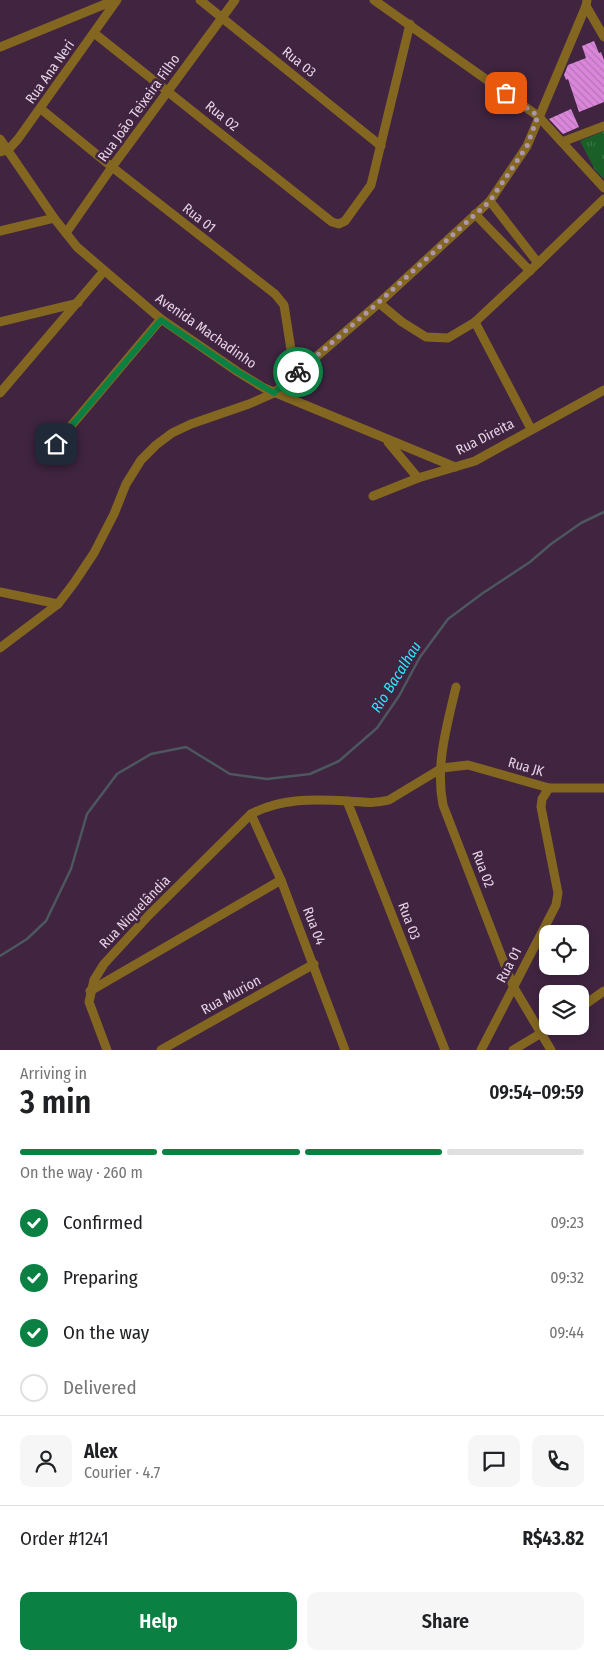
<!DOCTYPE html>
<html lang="en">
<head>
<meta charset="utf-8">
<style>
	body { margin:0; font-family:"Fira Sans Condensed",sans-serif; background:#f6f6f6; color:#202124; height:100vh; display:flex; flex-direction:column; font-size:19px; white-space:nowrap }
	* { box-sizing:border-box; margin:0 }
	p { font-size:16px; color:#757577 }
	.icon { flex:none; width:28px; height:28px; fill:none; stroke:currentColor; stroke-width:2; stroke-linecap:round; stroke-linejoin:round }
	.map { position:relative; height:1050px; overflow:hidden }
	.panel { display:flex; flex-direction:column; background:#fff; flex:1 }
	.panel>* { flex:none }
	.fabs { position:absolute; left:539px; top:925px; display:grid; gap:10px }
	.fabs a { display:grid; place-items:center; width:50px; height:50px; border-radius:10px; background:#fff; box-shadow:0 2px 8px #0003; font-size:25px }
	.pin { position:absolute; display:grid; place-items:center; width:42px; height:42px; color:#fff; margin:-21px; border-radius:10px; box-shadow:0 2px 8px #0006 }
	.courier { position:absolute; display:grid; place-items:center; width:50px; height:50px; margin:-25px; border:4px solid #0b8043; border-radius:50%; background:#fff; color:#222; box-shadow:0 1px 6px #0007 }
	.summary em { font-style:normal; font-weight:600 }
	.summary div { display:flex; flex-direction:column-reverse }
	.summary { display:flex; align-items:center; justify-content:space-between; height:85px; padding:0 20px }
	h1 { font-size:32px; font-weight:600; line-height:38px }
	.bar { display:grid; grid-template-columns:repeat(4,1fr); gap:8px 5px; align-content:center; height:60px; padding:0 20px }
	.bar i { height:6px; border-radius:4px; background:#e0e0e0 }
	.bar .active { background:#0b8043 }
	.bar p { grid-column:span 4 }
	.line { display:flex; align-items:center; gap:12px; padding:0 20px; border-top:1px solid #e0e0e0 }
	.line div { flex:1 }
	.round { display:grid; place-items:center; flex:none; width:52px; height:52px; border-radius:10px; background:#f6f6f6 }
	ol { padding:0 20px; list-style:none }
	li { display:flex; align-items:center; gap:15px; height:55px }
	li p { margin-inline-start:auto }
	li .icon { padding:5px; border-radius:50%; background:#0b8043; color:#fff; stroke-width:4 }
	li:last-child { color:#757577 }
	li i { width:28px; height:28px; border:2px solid #e0e0e0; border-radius:50% }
	.primary-button { display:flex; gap:10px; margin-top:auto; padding:10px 20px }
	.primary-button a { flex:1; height:58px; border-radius:10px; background:#0b8043; color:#fff; font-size:20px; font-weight:600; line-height:58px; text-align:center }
	.primary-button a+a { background:#f6f6f6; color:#202124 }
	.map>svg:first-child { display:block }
	.park { fill:url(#park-tufts) }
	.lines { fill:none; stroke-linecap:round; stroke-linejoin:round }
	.stream { stroke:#4c575f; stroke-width:2.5 }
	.building { fill:url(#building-back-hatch) }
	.minor { stroke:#836721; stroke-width:9 }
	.done { stroke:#ab96ab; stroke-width:5; stroke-dasharray:0 9 }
	.route { stroke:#0b8043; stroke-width:6 }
	.labels { text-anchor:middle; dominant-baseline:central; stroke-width:5; stroke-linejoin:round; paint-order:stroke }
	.street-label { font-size:14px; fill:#e5d3e5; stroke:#402440 }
	.water-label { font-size:15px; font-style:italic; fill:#27e9fe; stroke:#402440 }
</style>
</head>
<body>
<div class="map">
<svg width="604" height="1050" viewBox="0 0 604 1050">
	<defs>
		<pattern id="park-tufts" width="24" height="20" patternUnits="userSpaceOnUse" patternTransform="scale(1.25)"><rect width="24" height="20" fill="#1a5f27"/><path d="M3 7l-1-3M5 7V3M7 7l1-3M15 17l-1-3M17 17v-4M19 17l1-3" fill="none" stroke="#3b7546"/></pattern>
		<pattern id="building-back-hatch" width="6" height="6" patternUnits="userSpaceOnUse" patternTransform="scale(1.25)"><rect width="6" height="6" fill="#da87db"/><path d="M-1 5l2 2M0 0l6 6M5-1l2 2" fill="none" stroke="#b575b6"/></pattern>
	</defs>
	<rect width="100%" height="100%" fill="#402440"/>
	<polygon class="park" points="604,131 604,179 595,170 580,141"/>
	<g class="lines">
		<polyline class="stream" points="0,956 27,939 46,921 71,869 87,814 117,774 151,754 186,747 230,774 267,779 310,774 339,761 377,728 399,696 420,657 448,619 483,593 530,562 551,544 581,523 604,512"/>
	</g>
	<g class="building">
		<polygon points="594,41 599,53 601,52 604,60 604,102 579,112 568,79 566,80 564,75 568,65 586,58 582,46"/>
		<polygon points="571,109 579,127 563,134 549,119"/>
	</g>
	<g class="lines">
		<g class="minor">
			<polyline points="200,0 381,146"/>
			<polyline points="374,0 538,116 604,188"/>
			<polyline points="586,6 604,37"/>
			<polyline points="94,33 332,222 339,224 345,221 371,185 410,24"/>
			<polyline points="0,47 115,0"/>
			<polyline points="41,109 112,167 275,294 284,305 295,375"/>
			<polyline points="0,139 54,218 77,247 161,319 238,372 264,388 455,467"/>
			<polyline points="562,142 604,126"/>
			<polyline points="0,152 8,150 18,139 117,0"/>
			<polyline points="490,201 538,263"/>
			<polyline points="475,214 530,271"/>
			<polyline points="0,231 54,218"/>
			<polyline points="66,233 112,167 235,0"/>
			<polyline points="379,303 402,322 426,337 448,338 475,322 538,263 604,199"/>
			<polyline points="0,322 78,303"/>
			<polyline points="475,322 531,429"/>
			<polyline points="0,393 104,271"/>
			<polyline points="388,442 418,478"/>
			<polyline points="44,458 161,319"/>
			<polyline points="373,496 418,478 475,461 604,390"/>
			<polyline points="0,592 58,604"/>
			<polyline points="0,648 58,604 74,583 94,553 114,514 126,484 141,460 156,445 172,433 191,424 249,404 274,393 379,303 490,201 527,146 586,6 587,0"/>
			<path d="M456,687c-9,38 -21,79 -13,118l70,181 38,64"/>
			<polyline points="347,801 445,1050"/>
			<polyline points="251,814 281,880 345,1050"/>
			<polyline points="90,991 281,880"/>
			<polyline points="580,1008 604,991"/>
			<path d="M107,1050l-18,-48 5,-22 10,-16 45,-49 102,-101c30,-16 63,-15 96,-13 15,1 27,3 42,-1l53,-32 26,-3 81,23h55"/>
			<polyline points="161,1050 314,964"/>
			<polyline points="481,1050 556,905 558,893 541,807 542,799 549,788"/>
			<polyline points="513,1050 553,1026"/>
		</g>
	</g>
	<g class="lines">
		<polyline class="done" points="298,372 379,302 490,201 527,146 538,116 506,93"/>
		<polyline class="route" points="56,444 161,320 238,372 274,393 298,372"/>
	</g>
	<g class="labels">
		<g class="street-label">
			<text transform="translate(299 62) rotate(39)">Rua 03</text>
			<text transform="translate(50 72) rotate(-55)">Rua Ana Neri</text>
			<text transform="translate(139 108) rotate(-54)">Rua João Teixeira Filho</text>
			<text transform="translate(222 116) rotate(39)">Rua 02</text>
			<text transform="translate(199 218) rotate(38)">Rua 01</text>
			<text transform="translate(206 331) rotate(35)">Avenida Machadinho</text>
			<text transform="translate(485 437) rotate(-27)">Rua Direita</text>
			<text transform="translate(526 767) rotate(16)">Rua JK</text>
			<text transform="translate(483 869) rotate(69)">Rua 02</text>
			<text transform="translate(135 912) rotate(-46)">Rua Niquelândia</text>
			<text transform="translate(409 921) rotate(69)">Rua 03</text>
			<text transform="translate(314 926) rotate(69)">Rua 04</text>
			<text transform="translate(509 965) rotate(-62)">Rua 01</text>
			<text transform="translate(231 995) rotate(-29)">Rua Murion</text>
		</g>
		<g class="water-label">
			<text transform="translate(396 677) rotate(-58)">Rio Bacalhau</text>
		</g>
	</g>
</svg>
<div class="fabs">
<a><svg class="icon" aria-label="locate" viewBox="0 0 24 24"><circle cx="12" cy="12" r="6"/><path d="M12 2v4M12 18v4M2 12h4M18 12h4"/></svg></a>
<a><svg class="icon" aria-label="layers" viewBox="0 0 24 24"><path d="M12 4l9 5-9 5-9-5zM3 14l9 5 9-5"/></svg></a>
</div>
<div class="pin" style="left:506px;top:93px;background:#ea580c"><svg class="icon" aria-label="bag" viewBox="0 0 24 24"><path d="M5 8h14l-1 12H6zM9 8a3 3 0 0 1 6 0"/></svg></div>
<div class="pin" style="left:56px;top:444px;background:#1f2937"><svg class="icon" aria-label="home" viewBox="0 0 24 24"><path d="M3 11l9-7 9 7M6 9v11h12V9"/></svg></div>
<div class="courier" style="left:298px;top:372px"><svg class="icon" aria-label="bike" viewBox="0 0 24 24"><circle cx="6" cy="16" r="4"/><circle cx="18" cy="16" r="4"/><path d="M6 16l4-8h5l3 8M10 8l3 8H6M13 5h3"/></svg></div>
</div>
<section class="panel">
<div class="summary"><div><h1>3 min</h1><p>Arriving in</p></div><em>09:54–09:59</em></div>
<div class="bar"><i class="active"></i><i class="active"></i><i class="active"></i><i></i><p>On the way · 260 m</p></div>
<ol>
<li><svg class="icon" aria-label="check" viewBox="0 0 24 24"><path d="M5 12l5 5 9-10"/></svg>Confirmed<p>09:23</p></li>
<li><svg class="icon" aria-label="check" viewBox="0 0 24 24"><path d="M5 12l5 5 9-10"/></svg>Preparing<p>09:32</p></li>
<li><svg class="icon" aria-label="check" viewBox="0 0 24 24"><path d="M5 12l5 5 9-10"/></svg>On the way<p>09:44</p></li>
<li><i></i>Delivered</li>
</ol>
<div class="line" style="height:90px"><a class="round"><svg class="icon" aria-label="person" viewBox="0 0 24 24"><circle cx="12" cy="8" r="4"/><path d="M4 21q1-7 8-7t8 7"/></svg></a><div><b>Alex</b><p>Courier · 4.7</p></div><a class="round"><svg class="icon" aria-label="chat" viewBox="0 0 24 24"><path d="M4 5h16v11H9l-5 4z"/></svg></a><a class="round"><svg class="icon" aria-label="phone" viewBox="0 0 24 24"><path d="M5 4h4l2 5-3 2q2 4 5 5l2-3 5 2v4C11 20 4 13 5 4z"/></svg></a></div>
<div class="line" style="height:65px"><div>Order #1241</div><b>R$43.82</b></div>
<div class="primary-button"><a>Help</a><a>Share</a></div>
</section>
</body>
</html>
